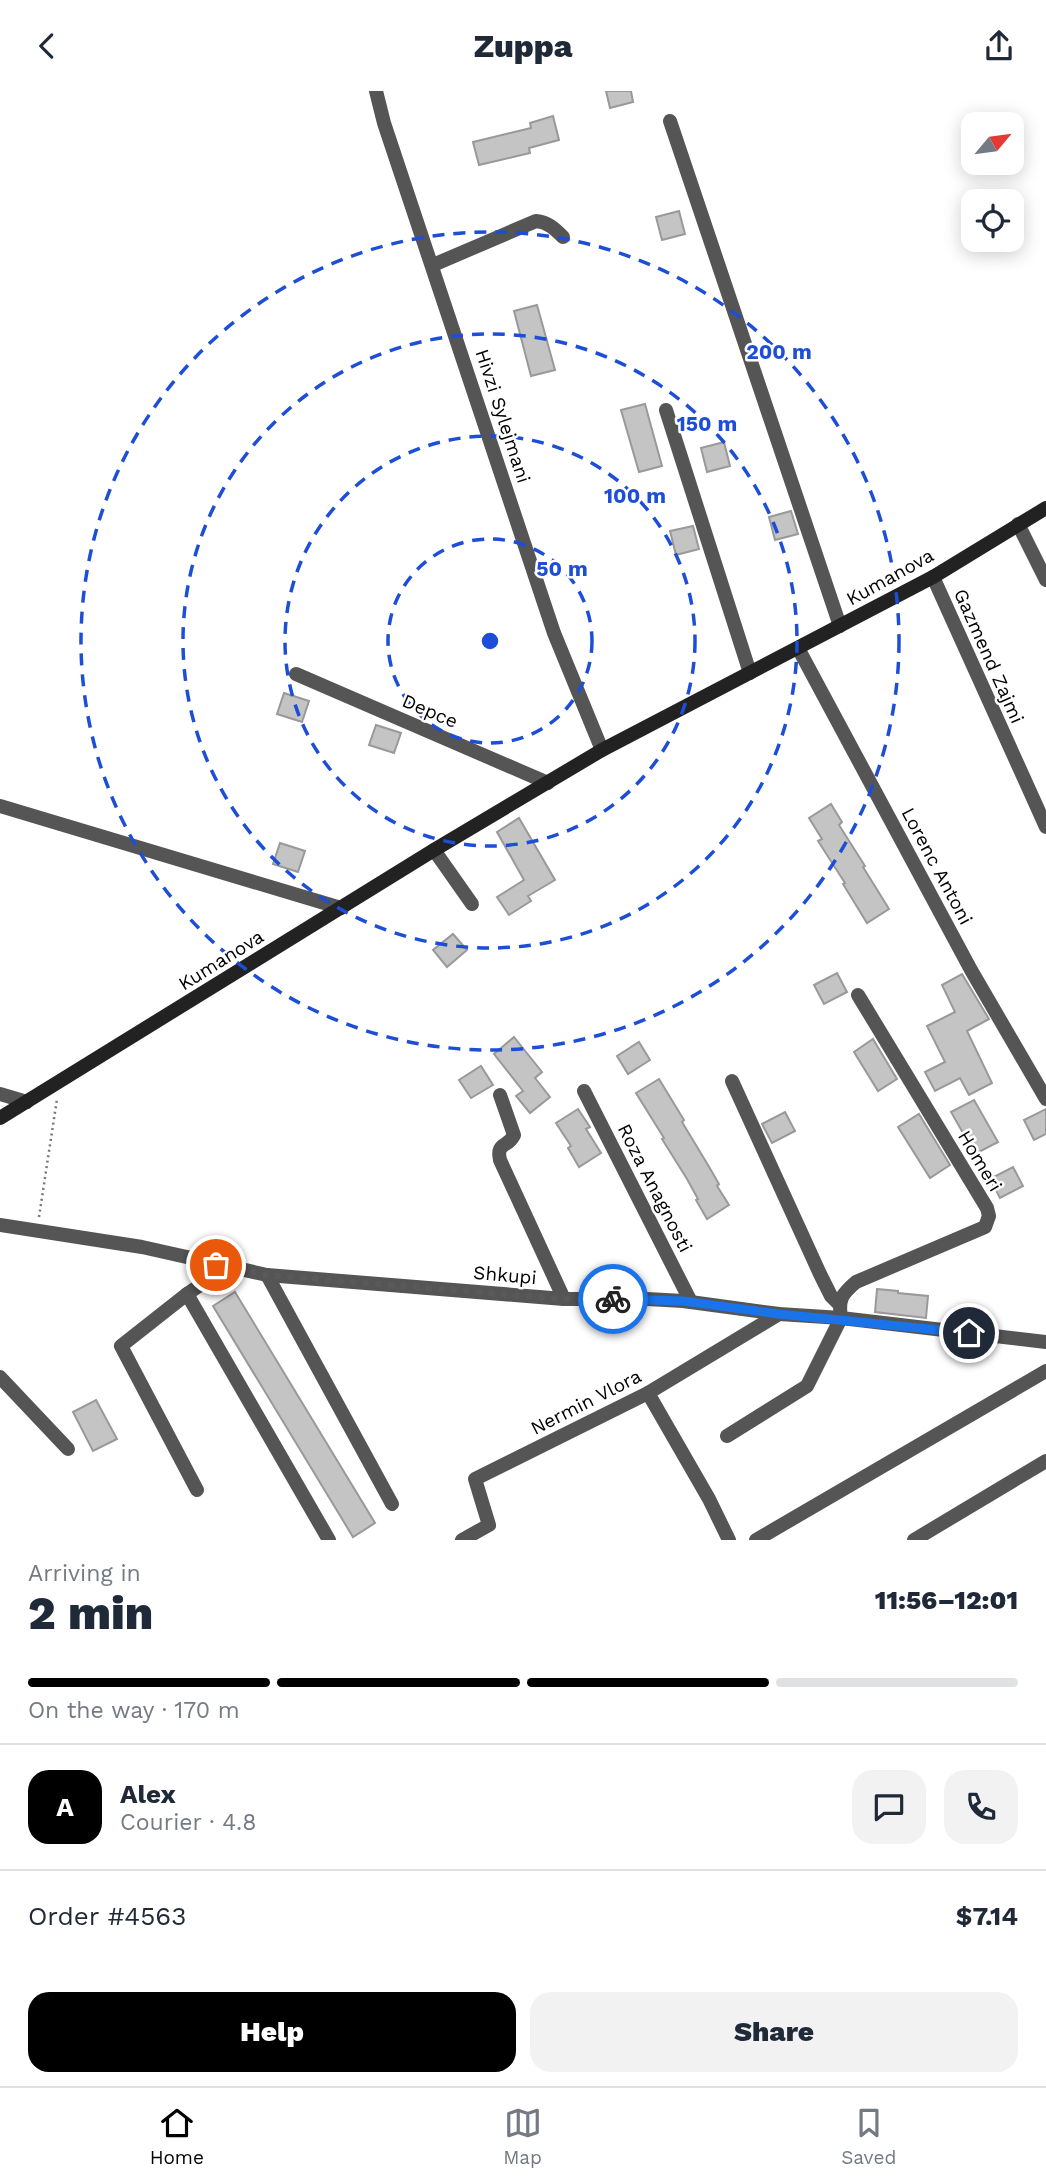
<!DOCTYPE html>
<html lang="en">
<head>
<meta charset="utf-8">
<style>
	body { margin:0; font-family:"Work Sans",sans-serif; background:#f2f2f3; color:#1f2937; height:100vh; display:flex; flex-direction:column; font-size:26px; white-space:nowrap }
	* { box-sizing:border-box; margin:0 }
	p { font-size:23px; color:#747a83 }
	.icon { flex:none; width:38px; height:38px; fill:none; stroke:currentColor; stroke-width:2; stroke-linecap:round; stroke-linejoin:round }
	.map { position:relative; height:1449px; overflow:hidden }
	.sheet { display:flex; flex-direction:column; background:#fff; flex:1 }
	.sheet>* { flex:none }
	.needle { width:46px; rotate:61deg }
	.tools { position:absolute; left:961px; top:21px; display:grid; gap:14px }
	.tools a { display:grid; place-items:center; width:63px; height:63px; border-radius:14px; background:#fff; box-shadow:0 4px 18px #0003; font-size:35px }
	.pin { position:absolute; display:grid; place-items:center; width:60px; height:60px; color:#fff; margin:-30px; border:4px solid #fff; border-radius:50%; box-shadow:0 2px 7px #0007 }
	.courier { position:absolute; display:grid; place-items:center; width:70px; height:70px; margin:-35px; border:5px solid #1a73e8; border-radius:50%; background:#fff; color:#222; box-shadow:0 2px 9px #0007 }
	.headline em { font-style:normal; font-weight:800 }
	.headline div { display:flex; flex-direction:column-reverse }
	.headline { display:flex; align-items:center; justify-content:space-between; height:119px; padding:0 28px }
	h1 { font-size:46px; font-weight:800; line-height:52px }
	.bar { display:grid; grid-template-columns:repeat(4,1fr); gap:10px 7px; align-content:center; height:84px; padding:0 28px }
	.bar i { height:9px; border-radius:5px; background:#e0e1e3 }
	.bar .on { background:#000 }
	.bar p { grid-column:span 4 }
	.line { display:flex; align-items:center; gap:18px; padding:0 28px; border-top:2px solid #e0e1e3 }
	.line div { flex:1 }
	.round { display:grid; place-items:center; flex:none; width:74px; height:74px; border-radius:21px; background:#f2f2f3 }
	.primary-button { display:flex; gap:14px; margin-top:auto; padding:14px 28px }
	.primary-button a { flex:1; height:80px; border-radius:21px; background:#000; color:#fff; font-size:28px; font-weight:800; line-height:80px; text-align:center }
	.primary-button a+a { background:#f2f2f3; color:#1f2937 }
	header { display:flex; justify-content:space-between; align-items:center; height:91px; padding:0 28px; background:#fff; font-size:32px; font-weight:800 }
	.dock { display:flex; justify-content:space-around; align-items:center; height:98px; border-top:2px solid #e0e1e3; background:#fff; font-size:19px; color:#747a83 }
	.dock a { display:grid; justify-items:center; gap:4px }
	.dock .on { color:#000 }
	.map>svg:first-child { display:block }
	.building { fill:#c4c4c4; stroke:#999; stroke-width:2 }
	.lines { fill:none; stroke-linecap:round; stroke-linejoin:round }
	.path { stroke:#777; stroke-width:2.5; stroke-dasharray:2 3.5; stroke-linecap:butt }
	.street { stroke:#555; stroke-width:14 }
	.secondary { stroke:#222; stroke-width:14 }
	.done { stroke:#595959; stroke-width:7; stroke-dasharray:0 12.6 }
	.route { stroke:#1a73e8; stroke-width:9 }
	.ring { fill:none; stroke:#1d4ed8; stroke-width:3.5; stroke-dasharray:12 9 }
	.labels { text-anchor:middle; dominant-baseline:central; stroke-width:5; stroke-linejoin:round; paint-order:stroke }
	.street-label { font-size:19px; fill:#000; stroke:#fff }
	.centre { fill:#1d4ed8; stroke:#fff; stroke-width:3.5 }
	.ring-label { font-size:21px; text-anchor:middle; font-weight:bold; fill:#1d4ed8; stroke:#fff; stroke-width:5; stroke-linejoin:round; paint-order:stroke }
</style>
</head>
<body>
<header><svg class="icon" aria-label="back" viewBox="0 0 24 24"><path d="M15 5l-7 7 7 7"/></svg>Zuppa<svg class="icon" aria-label="share" viewBox="0 0 24 24"><path d="M12 15V3M7 8l5-5 5 5M5 13v7h14v-7"/></svg></header>
<div class="map">
<svg width="1046" height="1449" viewBox="0 0 1046 1449">
	<rect width="100%" height="100%" fill="#fff"/>
	<g class="building">
		<polygon points="606,0 631,0 633,11 610,17"/>
		<polygon points="553,25 559,49 529,57 530,62 479,74 473,51 531,37 530,32"/>
		<polygon points="679,120 685,143 662,149 656,126"/>
		<polygon points="537,214 555,279 531,285 514,220"/>
		<polygon points="645,313 662,375 639,381 621,319"/>
		<polygon points="724,351 730,375 707,381 701,357"/>
		<polygon points="791,420 798,443 775,449 769,426"/>
		<polygon points="693,435 699,458 676,464 670,440"/>
		<polygon points="284,602 309,610 302,631 277,623"/>
		<polygon points="376,634 401,642 394,662 369,654"/>
		<polygon points="831,713 842,731 839,734 865,775 863,776 889,818 867,832 843,793 845,792 818,750 822,748 809,727"/>
		<polygon points="519,727 555,789 528,805 531,810 509,824 497,806 524,789 497,741"/>
		<polygon points="280,752 305,760 298,781 273,773"/>
		<polygon points="453,843 467,859 447,876 433,859"/>
		<polygon points="837,882 847,901 824,913 814,894"/>
		<polygon points="962,883 989,928 967,940 992,992 969,1004 960,987 935,1000 925,981 945,971 927,935 955,921 942,894"/>
		<polygon points="514,946 542,981 535,987 550,1006 530,1022 516,1005 523,1000 494,963"/>
		<polygon points="873,948 897,988 878,1000 854,961"/>
		<polygon points="639,951 650,969 628,983 617,965"/>
		<polygon points="481,975 493,994 471,1007 459,989"/>
		<polygon points="659,988 684,1029 682,1031 708,1074 719,1093 717,1095 729,1114 707,1128 696,1109 698,1108 687,1088 662,1048 664,1047 636,1002"/>
		<polygon points="974,1009 998,1051 975,1063 951,1021"/>
		<polygon points="578,1018 590,1036 586,1038 601,1062 579,1076 568,1057 571,1055 556,1032"/>
		<polygon points="1046,1018 1046,1043 1034,1049 1024,1029"/>
		<polygon points="785,1021 795,1040 772,1052 762,1033"/>
		<polygon points="919,1023 950,1074 930,1087 898,1036"/>
		<polygon points="1013,1076 1023,1095 1000,1107 990,1088"/>
		<polygon points="877,1198 898,1200 898,1202 928,1205 926,1227 875,1221"/>
		<polygon points="235,1201 375,1432 353,1446 213,1215"/>
		<polygon points="96,1309 117,1348 93,1360 73,1321"/>
	</g>
	<g class="lines">
		<polyline class="path" points="39,1126 57,1008"/>
		<g class="street">
			<polyline points="376,0 384,32 554,542 602,659"/>
			<polyline points="670,30 840,535"/>
			<path d="M433,174l103,-44c12,1 19,8 27,16"/>
			<polyline points="666,319 750,582"/>
			<polyline points="1018,433 1046,489"/>
			<polyline points="933,486 1046,736"/>
			<polyline points="798,557 971,879 1046,1008"/>
			<polyline points="296,583 548,692"/>
			<polyline points="0,715 341,817"/>
			<polyline points="434,759 472,813"/>
			<polyline points="732,990 820,1183 831,1205 839,1213"/>
			<polyline points="584,1000 691,1211"/>
			<polyline points="0,1003 27,1011"/>
			<path d="M500,1004l14,40c-6,13 -18,7 -14,25l64,139"/>
			<polyline points="0,1134 142,1156 267,1184 564,1208 647,1208 683,1210 779,1223 841,1227 1046,1251"/>
			<polyline points="267,1184 392,1413"/>
			<polyline points="187,1203 329,1449"/>
			<path d="M841,1227c-3,-19 1,-24 15,-36l129,-55 4,-11 -2,-8 -129,-213"/>
			<polyline points="0,1286 68,1358"/>
			<polyline points="648,1302 709,1408 729,1449"/>
			<polyline points="727,1345 807,1295 841,1227"/>
			<polyline points="197,1399 121,1255 187,1203 227,1176"/>
			<polyline points="462,1449 489,1434 475,1388 648,1302 779,1223"/>
			<polyline points="756,1449 1046,1280"/>
			<polyline points="914,1449 1046,1370"/>
		</g>
		<polyline class="secondary" points="0,1027 434,759 602,659 933,486 1046,417"/>
	</g>
	<g class="lines">
		<polyline class="done" points="216,1174 267,1184 564,1208 613,1208"/>
		<polyline class="route" points="613,1208 683,1210 779,1223 969,1242"/>
	</g>
	<g class="ring">
		<circle cx="490" cy="550" r="102"/>
		<circle cx="490" cy="550" r="205"/>
		<circle cx="490" cy="550" r="307"/>
		<circle cx="490" cy="550" r="409"/>
	</g>
	<g class="labels">
		<g class="street-label">
			<text transform="translate(503 325) rotate(72)">Hivzi Sylejmani</text>
			<text transform="translate(890 486) rotate(-29)">Kumanova</text>
			<text transform="translate(989 565) rotate(66)">Gazmend Zajmi</text>
			<text transform="translate(430 620) rotate(23)">Depce</text>
			<text transform="translate(937 775) rotate(62)">Lorenc Antoni</text>
			<text transform="translate(221 869) rotate(-32)">Kumanova</text>
			<text transform="translate(980 1070) rotate(59)">Homeri</text>
			<text transform="translate(655 1097) rotate(63)">Roza Anagnosti</text>
			<text transform="translate(505 1184) rotate(5)">Shkupi</text>
			<text transform="translate(586 1311) rotate(-27)">Nermin Vlora</text>
		</g>
	</g>
	<circle cx="490" cy="550" r="10" class="centre"/>
	<g class="ring-label">
		<text x="779" y="268">200 m</text>
		<text x="707" y="340">150 m</text>
		<text x="635" y="412">100 m</text>
		<text x="562" y="485">50 m</text>
	</g>
</svg>
<div class="tools">
<a><svg class="needle" viewBox="-14 -14 28 28"><path d="M0-13l5 13h-10z" fill="#e53935"/><path d="M0 13l5-13h-10z" fill="#747a83"/></svg></a>
<a><svg class="icon" aria-label="locate" viewBox="0 0 24 24"><circle cx="12" cy="12" r="6"/><path d="M12 2v4M12 18v4M2 12h4M18 12h4"/></svg></a>
</div>
<div class="pin" style="left:216px;top:1174px;background:#ea580c"><svg class="icon" aria-label="bag" viewBox="0 0 24 24"><path d="M5 8h14l-1 12H6zM9 8a3 3 0 0 1 6 0"/></svg></div>
<div class="pin" style="left:969px;top:1242px;background:#1f2937"><svg class="icon" aria-label="home" viewBox="0 0 24 24"><path d="M3 11l9-7 9 7M6 9v11h12V9"/></svg></div>
<div class="courier" style="left:613px;top:1208px"><svg class="icon" aria-label="bike" viewBox="0 0 24 24"><circle cx="6" cy="16" r="4"/><circle cx="18" cy="16" r="4"/><path d="M6 16l4-8h5l3 8M10 8l3 8H6M13 5h3"/></svg></div>
</div>
<section class="sheet">
<div class="headline"><div><h1>2 min</h1><p>Arriving in</p></div><em>11:56–12:01</em></div>
<div class="bar"><i class="on"></i><i class="on"></i><i class="on"></i><i></i><p>On the way · 170 m</p></div>
<div class="line" style="height:126px"><b class="round" style="background:#000;color:#fff">A</b><div><b>Alex</b><p>Courier · 4.8</p></div><a class="round"><svg class="icon" aria-label="chat" viewBox="0 0 24 24"><path d="M4 5h16v11H9l-5 4z"/></svg></a><a class="round"><svg class="icon" aria-label="phone" viewBox="0 0 24 24"><path d="M5 4h4l2 5-3 2q2 4 5 5l2-3 5 2v4C11 20 4 13 5 4z"/></svg></a></div>
<div class="line" style="height:91px"><div>Order #4563</div><b>$7.14</b></div>
<div class="primary-button"><a>Help</a><a>Share</a></div>
</section>
<nav class="dock">
<a class="on"><svg class="icon" aria-label="home" viewBox="0 0 24 24"><path d="M3 11l9-7 9 7M6 9v11h12V9"/></svg>Home</a>
<a><svg class="icon" aria-label="map" viewBox="0 0 24 24"><path d="M3 6l6-2 6 2 6-2v14l-6 2-6-2-6 2zM9 4v14M15 6v14"/></svg>Map</a>
<a><svg class="icon" aria-label="saved" viewBox="0 0 24 24"><path d="M7 4h10v16l-5-4-5 4z"/></svg>Saved</a>
</nav>
</body>
</html>
